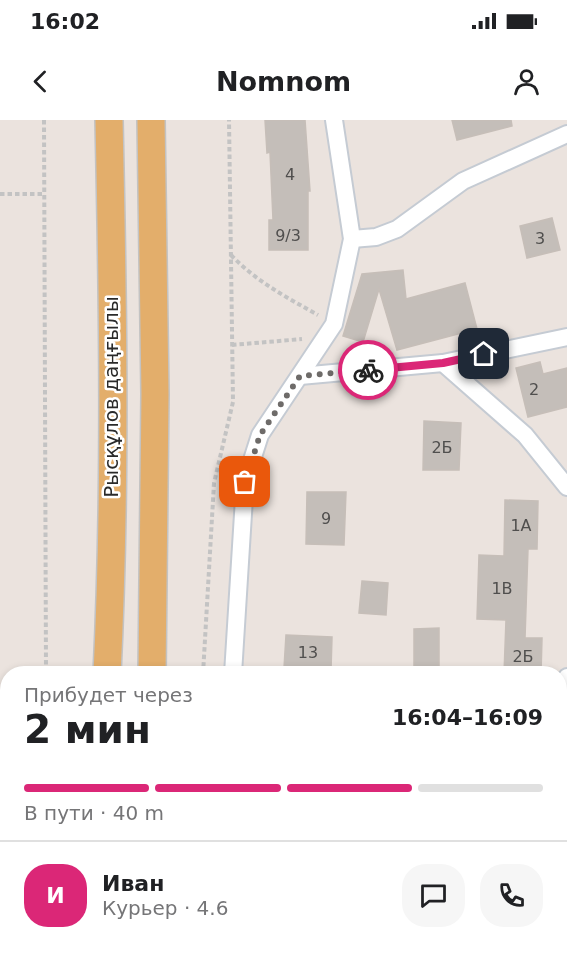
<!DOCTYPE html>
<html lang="ru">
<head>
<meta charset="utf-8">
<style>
	body { margin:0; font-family:"DejaVu Sans",sans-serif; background:#f6f6f6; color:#202124; height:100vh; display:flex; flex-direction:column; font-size:22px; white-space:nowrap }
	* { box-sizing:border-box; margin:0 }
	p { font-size:20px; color:#757577 }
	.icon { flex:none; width:33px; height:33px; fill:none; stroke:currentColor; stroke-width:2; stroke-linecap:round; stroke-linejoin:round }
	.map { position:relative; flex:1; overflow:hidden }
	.panel { position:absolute; left:0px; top:546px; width:567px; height:294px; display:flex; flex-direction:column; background:#fff; border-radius:24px 24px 0 0; box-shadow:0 3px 9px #0003 }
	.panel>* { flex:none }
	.pin { position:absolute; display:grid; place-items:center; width:51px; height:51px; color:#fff; margin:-26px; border-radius:12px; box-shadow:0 3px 9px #0006 }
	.courier { position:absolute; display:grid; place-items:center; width:60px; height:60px; margin:-30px; border:4px solid #db2777; border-radius:50%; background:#fff; color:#222; box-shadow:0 2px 8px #0007 }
	.summary em { font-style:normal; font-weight:600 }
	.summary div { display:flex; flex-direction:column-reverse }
	.summary { display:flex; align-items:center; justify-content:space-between; height:102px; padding:0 24px }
	h1 { font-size:39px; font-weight:600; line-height:45px }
	.bar { display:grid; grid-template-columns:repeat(4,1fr); gap:9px 6px; align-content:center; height:72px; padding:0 24px }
	.bar i { height:8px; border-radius:4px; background:#e0e0e0 }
	.bar .selected { background:#db2777 }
	.bar p { grid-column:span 4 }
	.line { display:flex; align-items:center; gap:15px; padding:0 24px; border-top:2px solid #e0e0e0 }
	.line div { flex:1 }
	.round { display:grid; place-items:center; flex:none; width:63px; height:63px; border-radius:24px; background:#f6f6f6 }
	.status { display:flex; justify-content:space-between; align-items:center; height:42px; padding:0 30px; background:#fff; direction:ltr }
	.status svg { height:16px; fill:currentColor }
	header { display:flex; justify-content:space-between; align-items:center; height:78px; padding:0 24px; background:#fff; font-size:27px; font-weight:600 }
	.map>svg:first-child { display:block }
	.building { fill:#c4beb9; stroke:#c6beb8; stroke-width:1.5 }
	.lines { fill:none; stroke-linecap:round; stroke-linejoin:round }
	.street-casing { stroke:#c5cbd3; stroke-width:20 }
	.primary-casing { stroke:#c3c3c3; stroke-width:30 }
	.path { stroke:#c3c3c3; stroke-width:4; stroke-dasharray:4.5 3; stroke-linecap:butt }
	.street { stroke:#fff; stroke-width:16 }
	.primary { stroke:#e3ae6b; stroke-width:27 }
	.done { stroke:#6e6b69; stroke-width:6; stroke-dasharray:0 10.8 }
	.route { stroke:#db2777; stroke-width:8 }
	.labels { text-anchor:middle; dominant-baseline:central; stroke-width:5; stroke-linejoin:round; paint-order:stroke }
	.number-label { font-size:16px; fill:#504f4e }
	.street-label { font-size:20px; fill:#2a2a2a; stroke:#fff }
</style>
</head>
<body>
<div class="status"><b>16:02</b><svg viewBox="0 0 49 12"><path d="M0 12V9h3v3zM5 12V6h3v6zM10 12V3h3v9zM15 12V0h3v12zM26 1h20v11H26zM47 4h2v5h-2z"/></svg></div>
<header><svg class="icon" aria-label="back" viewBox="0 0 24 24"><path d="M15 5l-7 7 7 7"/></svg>Nomnom<svg class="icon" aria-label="person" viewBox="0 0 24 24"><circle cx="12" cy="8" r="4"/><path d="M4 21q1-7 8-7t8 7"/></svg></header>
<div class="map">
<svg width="567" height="840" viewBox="0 0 567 840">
	<rect width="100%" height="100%" fill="#ebe3de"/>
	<g class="building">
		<polygon points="265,0 305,0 310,71 308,71 308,130 269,130 269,100 273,100 270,32 267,33"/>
		<polygon points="452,0 511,0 512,6 457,20"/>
		<polygon points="552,98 560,130 527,138 520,106"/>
		<polygon points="403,150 406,179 465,163 477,209 397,230 379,169 363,222 343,216 362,154"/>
		<polygon points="540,242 543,254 567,248 567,287 528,297 516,248"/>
		<polygon points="424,301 461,303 459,350 423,350"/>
		<polygon points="307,372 346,372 344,425 306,424"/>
		<polygon points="505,380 538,381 537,429 528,429 525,518 542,518 541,554 504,554 506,500 477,499 479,435 504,436"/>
		<polygon points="362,461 388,463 386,495 359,493"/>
		<polygon points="439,508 439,554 414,554 414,509"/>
		<polygon points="286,515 332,517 331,550 284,548"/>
	</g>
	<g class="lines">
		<defs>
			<g id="street">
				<polyline points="352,119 376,117 397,109 463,61 567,14"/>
				<polyline points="443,243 525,315 567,367"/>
				<polyline points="300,256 443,243 567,217"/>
				<polyline points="233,554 245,362 260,315 334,204 352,119 334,0"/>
				<polyline points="560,571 567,557"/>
				<polyline points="560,766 567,765"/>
				<polyline points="510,832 511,840"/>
				<polyline points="214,840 215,832"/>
			</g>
			<g id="primary">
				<polyline points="151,0 155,274 152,554"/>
				<path d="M107,554c9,-185 6,-370 2,-554"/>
				<polyline points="89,840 89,832"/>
				<polyline points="134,840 135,832"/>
			</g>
		</defs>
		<use href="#street" class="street-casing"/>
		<use href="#primary" class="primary-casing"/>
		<g class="path">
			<polyline points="44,0 46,554"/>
			<polyline points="0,74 44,74"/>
			<path d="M231,135c26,27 55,42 87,60"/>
			<polyline points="232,225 302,219"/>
			<polyline points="203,554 214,363 233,282 229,0"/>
			<polyline points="0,774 8,774"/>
			<polyline points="19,840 20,832"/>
			<polyline points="186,840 186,832"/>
		</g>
		<use href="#street" class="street"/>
		<use href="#primary" class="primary"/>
	</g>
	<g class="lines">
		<polyline class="done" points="245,362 260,315 300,256 368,250"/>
		<polyline class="route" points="368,250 443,243 484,234"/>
	</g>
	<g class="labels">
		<g class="number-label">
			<text x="290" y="54">4</text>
			<text x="288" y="115">9/3</text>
			<text x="540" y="118">3</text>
			<text x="534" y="269">2</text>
			<text x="442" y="327">2Б</text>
			<text x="326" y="398">9</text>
			<text x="521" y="405">1А</text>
			<text x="502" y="468">1В</text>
			<text x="308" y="532">13</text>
			<text x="523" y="536">2Б</text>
		</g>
		<g class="street-label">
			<text transform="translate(111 277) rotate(-90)">Рысқұлов даңғылы</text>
		</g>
	</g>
</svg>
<div class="pin" style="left:245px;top:362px;background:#ea580c"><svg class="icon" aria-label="bag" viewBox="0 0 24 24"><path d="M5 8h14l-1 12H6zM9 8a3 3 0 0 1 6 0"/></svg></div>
<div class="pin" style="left:484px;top:234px;background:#1f2937"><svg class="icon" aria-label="home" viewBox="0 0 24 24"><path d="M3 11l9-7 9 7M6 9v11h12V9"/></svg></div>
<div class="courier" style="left:368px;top:250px"><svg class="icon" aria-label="bike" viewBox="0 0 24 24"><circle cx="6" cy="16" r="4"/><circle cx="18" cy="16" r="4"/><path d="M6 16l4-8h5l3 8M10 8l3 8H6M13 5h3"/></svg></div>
<section class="panel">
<div class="summary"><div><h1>2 мин</h1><p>Прибудет через</p></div><em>16:04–16:09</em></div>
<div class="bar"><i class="selected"></i><i class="selected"></i><i class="selected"></i><i></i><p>В пути · 40 m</p></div>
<div class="line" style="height:108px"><b class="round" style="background:#db2777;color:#fff">И</b><div><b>Иван</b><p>Курьер · 4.6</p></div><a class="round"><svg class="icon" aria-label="chat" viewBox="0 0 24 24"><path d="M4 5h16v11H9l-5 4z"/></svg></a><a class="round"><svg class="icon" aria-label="phone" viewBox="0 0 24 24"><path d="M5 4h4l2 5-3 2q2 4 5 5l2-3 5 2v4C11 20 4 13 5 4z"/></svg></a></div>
</section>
</div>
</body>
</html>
